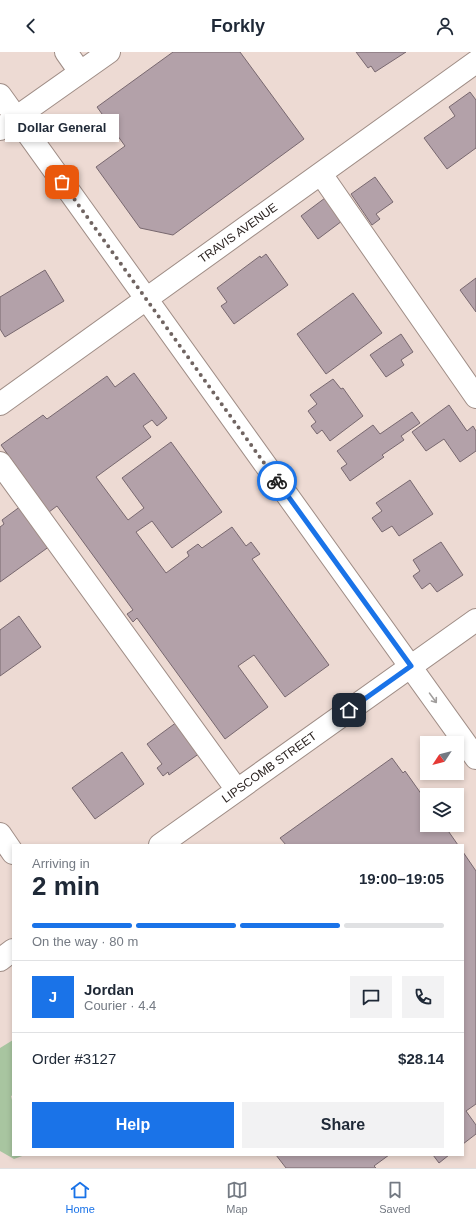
<!DOCTYPE html>
<html lang="en">
<head>
<meta charset="utf-8">
<style>
	body { margin:0; font-family:Arial,sans-serif; background:#f2f2f3; color:#1f2937; height:100vh; display:flex; flex-direction:column; font-size:15px; white-space:nowrap }
	* { box-sizing:border-box; margin:0 }
	p { font-size:13px; color:#747a83 }
	.icon { flex:none; width:22px; height:22px; fill:none; stroke:currentColor; stroke-width:2; stroke-linecap:round; stroke-linejoin:round }
	.map { position:relative; flex:1; overflow:hidden }
	.panel { position:absolute; left:12px; top:792px; width:452px; height:312px; display:flex; flex-direction:column; background:#fff; border-radius:0px; box-shadow:0 2px 6px #0003 }
	.panel>* { flex:none }
	.needle { width:26px; rotate:234deg }
	.fabs { position:absolute; left:420px; top:684px; display:grid; gap:8px }
	.fabs a { display:grid; place-items:center; width:44px; height:44px; border-radius:0px; background:#fff; box-shadow:0 2px 6px #0003; font-size:20px }
	.pin { position:absolute; display:grid; place-items:center; width:34px; height:34px; color:#fff; margin:-17px; border-radius:8px; box-shadow:0 2px 6px #0006 }
	.courier { position:absolute; display:grid; place-items:center; width:40px; height:40px; margin:-20px; border:3px solid #1a73e8; border-radius:50%; background:#fff; color:#222; box-shadow:0 1px 5px #0007 }
	.bubble { position:absolute; height:28px; border-radius:0px; background:#fff; box-shadow:0 2px 6px #0003; font-size:13px; font-weight:700; line-height:28px; text-align:center }
	.overview em { font-style:normal; font-weight:700 }
	.overview div { display:flex; flex-direction:column-reverse }
	.overview { display:flex; align-items:center; justify-content:space-between; height:68px; padding:0 20px }
	h1 { font-size:26px; font-weight:700; line-height:30px }
	.bar { display:grid; grid-template-columns:repeat(4,1fr); gap:6px 4px; align-content:center; height:48px; padding:0 20px }
	.bar i { height:5px; border-radius:3px; background:#e0e1e3 }
	.bar .active { background:#1a73e8 }
	.bar p { grid-column:span 4 }
	.line { display:flex; align-items:center; gap:10px; padding:0 20px; border-top:1px solid #e0e1e3 }
	.line div { flex:1 }
	.round { display:grid; place-items:center; flex:none; width:42px; height:42px; border-radius:0px; background:#f2f2f3 }
	.button { display:flex; gap:8px; margin-top:auto; padding:8px 20px }
	.button a { flex:1; height:46px; border-radius:0px; background:#1a73e8; color:#fff; font-size:16px; font-weight:700; line-height:46px; text-align:center }
	.button a+a { background:#f2f2f3; color:#1f2937 }
	header { display:flex; justify-content:space-between; align-items:center; height:52px; padding:0 20px; background:#fff; font-size:18px; font-weight:700 }
	.dock { display:flex; justify-content:space-around; align-items:center; height:56px; border-top:1px solid #e0e1e3; background:#fff; font-size:11px; color:#747a83 }
	.dock a { display:grid; justify-items:center; gap:2px }
	.dock .active { color:#1a73e8 }
	.map>svg:first-child { display:block }
	.green { fill:#a8c5a0 }
	.building { fill:#b3a1a9; stroke:#78686f }
	.lines { fill:none; stroke-linecap:round; stroke-linejoin:round }
	.minor-casing { stroke:#9f8d86; stroke-width:24 }
	.minor { stroke:#fff; stroke-width:22 }
	.oneway { stroke:#a09d9c }
	.done { stroke:#706461; stroke-width:4; stroke-dasharray:0 7.2 }
	.route { stroke:#1a73e8; stroke-width:5 }
	.labels { text-anchor:middle; dominant-baseline:central; stroke-width:3; stroke-linejoin:round; paint-order:stroke }
	.street-label { font-size:12px; fill:#2d2523; stroke:#eddad3 }
</style>
</head>
<body>
<header><svg class="icon" aria-label="back" viewBox="0 0 24 24"><path d="M15 5l-7 7 7 7"/></svg>Forkly<svg class="icon" aria-label="person" viewBox="0 0 24 24"><circle cx="12" cy="8" r="4"/><path d="M4 21q1-7 8-7t8 7"/></svg></header>
<div class="map">
<svg width="476" height="1116" viewBox="0 0 476 1116">
	<rect width="100%" height="100%" fill="#eddad3"/>
	<polygon class="green" points="13,988 13,1043 11,1044 13,1052 13,1103 25,1103 14,1107 0,1099 0,996"/>
	<g class="building">
		<polygon points="173,0 240,0 304,87 173,183 140,176 96,115 125,94 97,55"/>
		<polygon points="356,0 406,0 375,20 371,14 368,16"/>
		<polygon points="470,40 476,48 476,96 447,117 424,86 455,64 449,55"/>
		<polygon points="375,125 393,150 376,162 380,167 372,173 351,142"/>
		<polygon points="325,146 342,169 318,187 301,164"/>
		<polygon points="266,202 288,233 234,272 221,254 227,250 217,236 260,204 261,206"/>
		<polygon points="45,218 64,249 5,285 0,277 0,245"/>
		<polygon points="476,226 476,260 460,238"/>
		<polygon points="353,241 382,281 326,322 297,282"/>
		<polygon points="401,282 413,300 401,308 404,313 386,325 370,303"/>
		<polygon points="134,321 167,366 157,374 152,368 143,374 151,385 96,425 128,468 144,456 122,426 171,390 222,460 172,496 152,469 136,480 166,521 189,504 187,500 198,492 202,496 232,475 246,494 251,490 260,502 252,507 329,613 285,645 254,603 238,614 268,655 225,687 137,566 133,570 127,562 133,558 57,454 49,460 1,393 43,363 47,367 107,324 115,335"/>
		<polygon points="333,327 341,337 343,336 363,364 330,389 322,378 317,382 311,374 316,370 308,359 317,352 310,343"/>
		<polygon points="449,353 467,379 473,374 476,379 476,399 460,410 444,387 426,399 412,380"/>
		<polygon points="412,360 420,371 401,384 404,388 382,403 384,405 350,429 341,416 347,412 337,399 373,373 380,382"/>
		<polygon points="410,428 433,462 399,484 392,474 382,480 372,466 382,459 376,451"/>
		<polygon points="21,454 50,494 0,530 0,475 4,472 2,468"/>
		<polygon points="441,490 463,523 437,540 430,531 422,537 413,524 420,519 413,508"/>
		<polygon points="19,564 41,595 0,624 0,578"/>
		<polygon points="177,670 200,701 169,723 168,720 163,724 157,716 162,712 147,692"/>
		<polygon points="122,700 144,732 95,767 72,736"/>
		<polygon points="392,706 403,721 405,719 427,750 427,773 444,773 458,793 286,793 280,786"/>
		<polygon points="463,800 476,819 476,1052 466,1059 476,1073 476,1082 463,1092"/>
		<polygon points="276,1103 389,1103 374,1114 376,1116 286,1116"/>
		<polygon points="433,1103 449,1103 439,1111"/>
	</g>
	<g class="lines">
		<defs>
			<g id="minor">
				<polyline points="66,0 80,20"/>
				<polyline points="0,43 476,706"/>
				<polyline points="0,77 109,0"/>
				<polyline points="321,122 476,345"/>
				<path id="s1" d="M0,352l476,-342"/>
				<polyline points="0,411 237,738"/>
				<polyline points="0,782 13,801"/>
				<path id="s2" d="M160,793l316,-225"/>
				<polyline points="0,908 13,898"/>
			</g>
		</defs>
		<use href="#minor" class="minor-casing"/>
		<use href="#minor" class="minor"/>
	</g>
	<defs><path id="oneway-shaft" d="M-6 0H5M1.5-3L5.5 0L1.5 3" fill="none" stroke-width="1.6" stroke-linecap="round" stroke-linejoin="round"/></defs>
	<use class="oneway" href="#oneway-shaft" transform="translate(433 646) rotate(54)"/>
	<g class="lines">
		<polyline class="done" points="62,130 277,429"/>
		<polyline class="route" points="277,429 411,614 349,658"/>
	</g>
	<g class="labels">
		<g class="street-label">
			<text stroke="none"><textPath href="#s1" startOffset="293">TRAVIS AVENUE</textPath></text>
			<text stroke="none"><textPath href="#s2" startOffset="134">LIPSCOMB STREET</textPath></text>
		</g>
	</g>
</svg>
<div class="fabs">
<a><svg class="needle" viewBox="-14 -14 28 28"><path d="M0-13l5 13h-10z" fill="#e53935"/><path d="M0 13l5-13h-10z" fill="#747a83"/></svg></a>
<a><svg class="icon" aria-label="layers" viewBox="0 0 24 24"><path d="M12 4l9 5-9 5-9-5zM3 14l9 5 9-5"/></svg></a>
</div>
<div class="pin" style="left:62px;top:130px;background:#ea580c"><svg class="icon" aria-label="bag" viewBox="0 0 24 24"><path d="M5 8h14l-1 12H6zM9 8a3 3 0 0 1 6 0"/></svg></div>
<div class="pin" style="left:349px;top:658px;background:#1f2937"><svg class="icon" aria-label="home" viewBox="0 0 24 24"><path d="M3 11l9-7 9 7M6 9v11h12V9"/></svg></div>
<div class="courier" style="left:277px;top:429px"><svg class="icon" aria-label="bike" viewBox="0 0 24 24"><circle cx="6" cy="16" r="4"/><circle cx="18" cy="16" r="4"/><path d="M6 16l4-8h5l3 8M10 8l3 8H6M13 5h3"/></svg></div>
<div class="bubble" style="left:5px;top:62px;width:114px">Dollar General</div>
<section class="panel">
<div class="overview"><div><h1>2 min</h1><p>Arriving in</p></div><em>19:00–19:05</em></div>
<div class="bar"><i class="active"></i><i class="active"></i><i class="active"></i><i></i><p>On the way · 80 m</p></div>
<div class="line" style="height:72px"><b class="round" style="background:#1a73e8;color:#fff">J</b><div><b>Jordan</b><p>Courier · 4.4</p></div><a class="round"><svg class="icon" aria-label="chat" viewBox="0 0 24 24"><path d="M4 5h16v11H9l-5 4z"/></svg></a><a class="round"><svg class="icon" aria-label="phone" viewBox="0 0 24 24"><path d="M5 4h4l2 5-3 2q2 4 5 5l2-3 5 2v4C11 20 4 13 5 4z"/></svg></a></div>
<div class="line" style="height:52px"><div>Order #3127</div><b>$28.14</b></div>
<div class="button"><a>Help</a><a>Share</a></div>
</section>
</div>
<nav class="dock">
<a class="active"><svg class="icon" aria-label="home" viewBox="0 0 24 24"><path d="M3 11l9-7 9 7M6 9v11h12V9"/></svg>Home</a>
<a><svg class="icon" aria-label="map" viewBox="0 0 24 24"><path d="M3 6l6-2 6 2 6-2v14l-6 2-6-2-6 2zM9 4v14M15 6v14"/></svg>Map</a>
<a><svg class="icon" aria-label="saved" viewBox="0 0 24 24"><path d="M7 4h10v16l-5-4-5 4z"/></svg>Saved</a>
</nav>
</body>
</html>
